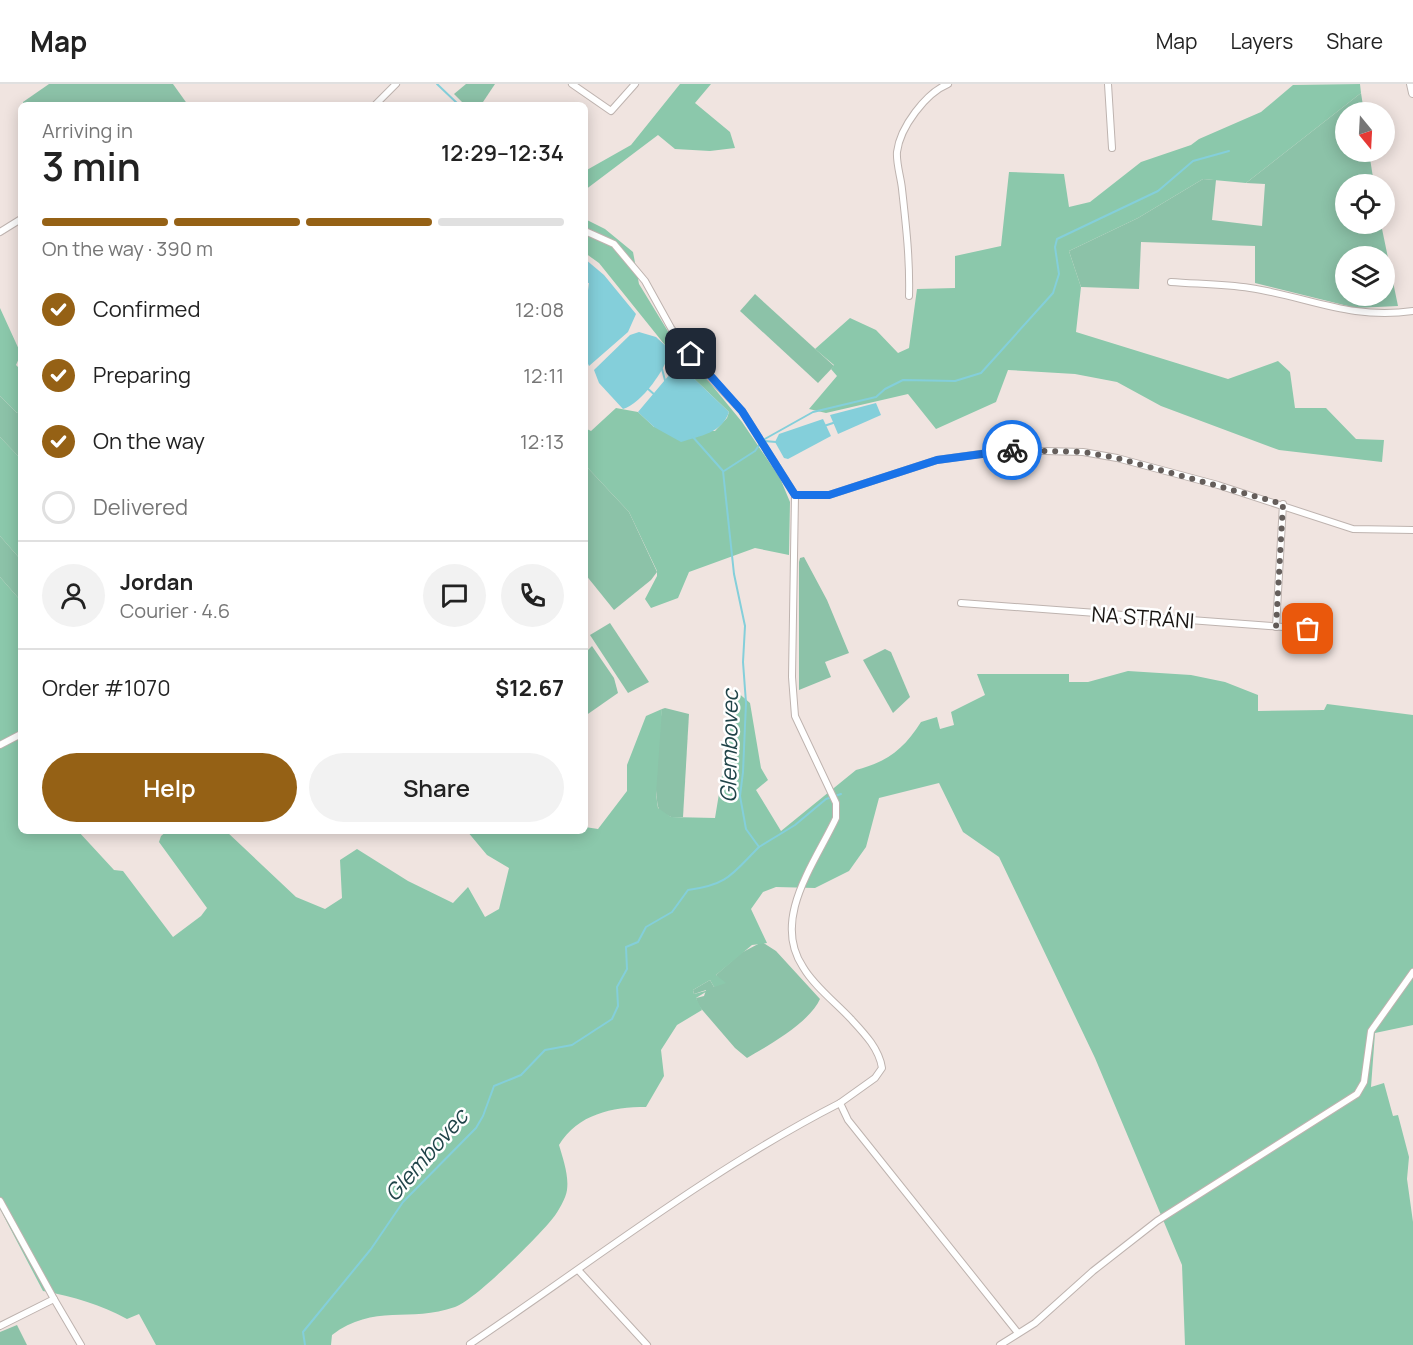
<!DOCTYPE html>
<html lang="en">
<head>
<meta charset="utf-8">
<style>
	body { margin:0; font-family:Manrope,sans-serif; background:#f2f2f2; color:#222; height:100vh; display:flex; flex-direction:column; font-size:22px; white-space:nowrap }
	* { box-sizing:border-box; margin:0 }
	p { font-size:20px; color:#767676 }
	.icon { flex:none; width:33px; height:33px; fill:none; stroke:currentColor; stroke-width:2; stroke-linecap:round; stroke-linejoin:round }
	.map { position:relative; flex:1; overflow:hidden }
	.details { position:absolute; left:18px; top:18px; width:570px; height:732px; display:flex; flex-direction:column; background:#fff; border-radius:9px; box-shadow:0 3px 15px #0003 }
	.details>* { flex:none }
	.needle { width:39px; rotate:162deg }
	.buttons { position:absolute; left:1335px; top:18px; display:grid; gap:12px }
	.buttons a { display:grid; place-items:center; width:60px; height:60px; border-radius:50%; background:#fff; box-shadow:0 3px 15px #0003; font-size:30px }
	.pin { position:absolute; display:grid; place-items:center; width:51px; height:51px; color:#fff; margin:-26px; border-radius:12px; box-shadow:0 3px 9px #0006 }
	.courier { position:absolute; display:grid; place-items:center; width:60px; height:60px; margin:-30px; border:4px solid #1a73e8; border-radius:50%; background:#fff; color:#222; box-shadow:0 2px 8px #0007 }
	.summary em { font-style:normal; font-weight:600 }
	.summary div { display:flex; flex-direction:column-reverse }
	.summary { display:flex; align-items:center; justify-content:space-between; height:102px; padding:0 24px }
	h1 { font-size:39px; font-weight:600; line-height:45px }
	.bar { display:grid; grid-template-columns:repeat(4,1fr); gap:9px 6px; align-content:center; height:72px; padding:0 24px }
	.bar i { height:8px; border-radius:4px; background:#e0e0e0 }
	.bar .on { background:#956115 }
	.bar p { grid-column:span 4 }
	.line { display:flex; align-items:center; gap:15px; padding:0 24px; border-top:2px solid #e0e0e0 }
	.line div { flex:1 }
	.round { display:grid; place-items:center; flex:none; width:63px; height:63px; border-radius:32px; background:#f2f2f2 }
	ol { padding:0 24px; list-style:none }
	li { display:flex; align-items:center; gap:18px; height:66px }
	li p { margin-inline-start:auto }
	li .icon { padding:6px; border-radius:50%; background:#956115; color:#fff; stroke-width:4 }
	li:last-child { color:#767676 }
	li i { width:33px; height:33px; border:3px solid #e0e0e0; border-radius:50% }
	.action { display:flex; gap:12px; margin-top:auto; padding:12px 24px }
	.action a { flex:1; height:69px; border-radius:36px; background:#956115; color:#fff; font-size:24px; font-weight:600; line-height:69px; text-align:center }
	.action a+a { background:#f2f2f2; color:#222 }
	header { display:flex; align-items:center; gap:36px; box-sizing:border-box; height:84px; padding:0 30px; background:#fff; border-bottom:2px solid #e0e0e0 }
	header strong { font-size:28px }
	nav { display:flex; gap:33px; margin-inline-start:auto; font-size:21px }
	.map>svg:first-child { display:block }
	.green { fill:#8cc2a8; fill-rule:evenodd }
	.forest { fill:#8bc8ab }
	.water { fill:#84cfda }
	.lines { fill:none; stroke-linecap:round; stroke-linejoin:round }
	.stream { stroke:#84cfda; stroke-width:2 }
	.minor-casing { stroke:#beb3af; stroke-width:8 }
	.secondary-casing { stroke:#beb3af; stroke-width:10 }
	.minor { stroke:#fff; stroke-width:6 }
	.secondary { stroke:#fff; stroke-width:8 }
	.done { stroke:#655e5b; stroke-width:6; stroke-dasharray:0 10.8 }
	.route { stroke:#1a73e8; stroke-width:8 }
	.labels { text-anchor:middle; dominant-baseline:central; stroke-width:5; stroke-linejoin:round; paint-order:stroke }
	.street-label { font-size:21px; fill:#1a1614; stroke:#fff }
	.water-label { font-size:22px; font-style:italic; fill:#204449; stroke:#fff }
</style>
</head>
<body>
<header>
<strong>Map</strong>
<nav><a>Map</a><a>Layers</a><a>Share</a></nav>
</header>
<div class="map">
<svg width="1413" height="1261" viewBox="0 0 1413 1261">
	<rect width="100%" height="100%" fill="#f0e4e0"/>
	<g class="green">
		<polygon points="49,0 173,0 188,21 23,21 23,18"/>
		<polygon points="466,0 495,0 481,21 465,21 454,10"/>
		<path d="M1361,9l3,19h-18v40h23l5,32h-28v40h35l17,82 -42,2 -101,-25v-37l-114,-4 -2,47 -58,-2 -12,-36 69,-33 65,-39 13,1 -4,40 50,6 3,-42 -19,-1zM1346,172h38v40h-38z"/>
		<polygon points="755,210 834,282 818,299 740,227"/>
		<polygon points="0,312 17,329 21,328 21,375 0,353"/>
		<polygon points="585,381 629,428 657,488 651,496 614,526 585,490"/>
		<polygon points="0,452 21,476 21,517 0,493"/>
		<polygon points="804,473 827,516 849,569 825,578 831,593 799,606 799,478 800,474"/>
		<polygon points="610,539 649,598 628,609 590,551"/>
		<polygon points="592,562 614,594 618,609 585,632 585,569"/>
		<polygon points="885,565 891,568 910,613 893,629 863,576"/>
		<path d="M665,624l24,6 -6,103h-12l-11,-5c-9,-18 -1,-81 2,-103z"/>
		<path d="M762,858l14,9 44,48c-10,23 -52,47 -73,59l-12,-10 -37,-43 -2,-7 8,-2 2,-6 -12,4 -1,-4 17,-10 4,7 4,-9 -2,-3 25,-22z"/>
		<polygon points="17,1241 27,1261 0,1261 0,1248"/>
	</g>
	<g class="forest">
		<polygon points="680,0 711,0 695,19 730,48 735,64 710,67 675,65 658,51 585,106 585,87 631,61"/>
		<polygon points="1360,0 1361,9 1246,99 1203,95 1138,134 1069,167 1081,203 1076,248 1228,295 1278,277 1290,288 1295,324 1326,324 1356,355 1384,356 1382,378 1279,366 1161,322 1117,298 1075,290 1008,286 996,318 936,345 908,310 826,329 809,325 837,292 831,285 834,281 815,265 850,234 876,246 898,269 909,264 917,205 955,204 955,172 1001,162 1009,88 1064,90 1069,123 1090,118 1141,78 1191,61 1199,55 1261,28 1293,1"/>
		<polygon points="585,135 605,145 633,168 639,200 669,249 742,338 780,394 790,418 789,471 755,464 689,488 678,514 651,524 645,515 657,492 657,487 629,428 585,381 585,344 591,347 616,324 638,328 654,343 715,347 727,334 729,328 685,286 599,179 585,169"/>
		<polygon points="0,224 21,270 16,281 21,286 21,328 17,329 0,312"/>
		<polygon points="0,353 21,375 21,476 0,452"/>
		<path d="M0,493l21,24v230h57l36,39 9,1 50,66 28,-21 6,-8 -48,-66 2,-6 6,-5h59l70,66 29,12 17,-11 -2,-38 17,-11 51,32 45,22 15,-16 17,30 14,-8 10,-41 -22,-13 -20,-24h118v-4l13,2 29,-38v-26l19,-49 16,-7 -6,85 2,14 13,9 44,1 21,-127 14,12 11,65 7,12 -12,10 25,41 75,-61c31,-8 48,-21 65,-48l16,-5 3,12 14,-4 -3,-13 34,-17 -8,-21h92v8h19l40,-11 63,4 34,7 33,13v16l66,-1 3,-6 86,11v310l-38,8 -4,54 13,-4 9,33 5,-1 11,42 -2,22 6,43v123h-228l-3,-80 -87,-207 -96,-201 -36,-25 -24,-49 -60,15 -13,49 -17,24 -34,17 -39,-1 -13,5 -12,17 16,34 -15,2 -36,30 10,8 -12,4 -4,-7 -17,10 1,4 15,-4 -13,8 6,12 -25,15 -16,25 3,26 -18,31c-34,0 -68,7 -87,38 4,14 10,30 8,45 -1,8 -9,22 -14,28 -14,18 -79,83 -98,89 -45,16 -81,-4 -123,28l-1,10h-175l-17,-31 -12,5c-27,-15 -53,-22 -84,-28l-43,-82z"/>
	</g>
	<g class="water">
		<path d="M585,175l19,16 32,39 -8,18 -39,34c-11,-24 -3,-58 0,-83h-4z"/>
		<path d="M639,248l17,5 14,13c-3,18 -29,54 -47,59l-24,-26 -5,-13 36,-35z"/>
		<path d="M679,284l6,2 44,42c-7,21 -29,24 -48,30l-27,-15 -16,-15 32,-38z"/>
		<polygon points="876,319 881,331 838,350 830,331"/>
		<polygon points="823,335 831,352 788,375 784,374 775,358 779,350"/>
	</g>
	<g class="lines">
		<g class="stream">
			<polyline points="437,0 459,21"/>
			<polyline points="662,285 666,300"/>
			<polyline points="647,304 656,312"/>
			<polyline points="824,342 836,338"/>
			<polyline points="763,356 813,328 876,313 885,305 903,296 955,297 981,289 1053,209 1059,190 1055,163 1057,155 1158,107 1193,77 1229,67"/>
			<polyline points="764,357 776,358"/>
			<polyline points="724,387 755,367 760,360"/>
			<polyline points="759,763 795,741 826,715 841,710"/>
			<path d="M305,1261l-2,-13 68,-83 32,-47 73,-74 7,-12 11,-30 27,-11 24,-25 27,-5 40,-26 6,-13 -1,-19 10,-18 -1,-22 12,-5 8,-15 26,-15 16,-22c40,-5 44,-16 71,-43l-13,-18 -6,-33 3,-24 3,-69 -3,-41 2,-36 -11,-52 -11,-103 -31,-35"/>
		</g>
		<defs>
			<g id="minor">
				<polyline points="572,0 611,27 635,0"/>
				<polyline points="1108,0 1112,64"/>
				<polyline points="375,21 396,0"/>
				<polyline points="585,147 614,160 645,197 671,244 700,283 742,327 795,411 829,411 937,376 1009,366 1083,368 1117,374 1218,401 1353,445 1413,446"/>
				<polyline points="0,148 21,135"/>
				<path d="M1171,198c26,2 53,2 79,6 59,9 100,32 163,23"/>
				<path d="M909,212c1,-36 -3,-71 -7,-107 -1,-11 -6,-26 -5,-37 3,-25 29,-59 51,-68"/>
				<path d="M795,411l-3,182 3,39 41,87v15c-21,45 -65,101 -33,149 11,19 32,35 47,51 13,14 29,30 32,50l-7,10 -35,25 8,17 170,213"/>
				<polyline points="961,519 1324,546"/>
				<polyline points="1276,543 1283,420"/>
				<polyline points="0,661 21,650"/>
				<polyline points="0,1117 54,1215 0,1242"/>
				<polyline points="579,1187 647,1261"/>
				<polyline points="54,1215 81,1261"/>
				<path d="M470,1260c122,-82 239,-174 370,-241"/>
				<polyline points="1000,1261 1035,1239 1093,1187 1157,1137 1357,1010 1364,998 1371,947 1413,888"/>
			</g>
			<polyline id="secondary" points="1411,0 1413,9"/>
		</defs>
		<use href="#minor" class="minor-casing"/>
		<use href="#secondary" class="secondary-casing"/>
		<use href="#minor" class="minor"/>
		<use href="#secondary" class="secondary"/>
	</g>
	<g class="lines">
		<polyline class="done" points="1012,366 1083,368 1117,374 1283,420 1276,543 1308,545"/>
		<polyline class="route" points="691,270 742,327 795,411 829,411 937,376 1012,366"/>
	</g>
	<g class="labels">
		<g class="street-label">
			<text transform="translate(1143 533) rotate(4)">NA STRÁNI</text>
		</g>
		<g class="water-label">
			<text transform="translate(729 662) rotate(-89)">Glembovec</text>
			<text transform="translate(426 1071) rotate(-49)">Glembovec</text>
		</g>
	</g>
</svg>
<div class="buttons">
<a><svg class="needle" viewBox="-14 -14 28 28"><path d="M0-13l5 13h-10z" fill="#e53935"/><path d="M0 13l5-13h-10z" fill="#767676"/></svg></a>
<a><svg class="icon" aria-label="locate" viewBox="0 0 24 24"><circle cx="12" cy="12" r="6"/><path d="M12 2v4M12 18v4M2 12h4M18 12h4"/></svg></a>
<a><svg class="icon" aria-label="layers" viewBox="0 0 24 24"><path d="M12 4l9 5-9 5-9-5zM3 14l9 5 9-5"/></svg></a>
</div>
<div class="pin" style="left:1308px;top:545px;background:#ea580c"><svg class="icon" aria-label="bag" viewBox="0 0 24 24"><path d="M5 8h14l-1 12H6zM9 8a3 3 0 0 1 6 0"/></svg></div>
<div class="pin" style="left:691px;top:270px;background:#1f2937"><svg class="icon" aria-label="home" viewBox="0 0 24 24"><path d="M3 11l9-7 9 7M6 9v11h12V9"/></svg></div>
<div class="courier" style="left:1012px;top:366px"><svg class="icon" aria-label="bike" viewBox="0 0 24 24"><circle cx="6" cy="16" r="4"/><circle cx="18" cy="16" r="4"/><path d="M6 16l4-8h5l3 8M10 8l3 8H6M13 5h3"/></svg></div>
<section class="details">
<div class="summary"><div><h1>3 min</h1><p>Arriving in</p></div><em>12:29–12:34</em></div>
<div class="bar"><i class="on"></i><i class="on"></i><i class="on"></i><i></i><p>On the way · 390 m</p></div>
<ol>
<li><svg class="icon" aria-label="check" viewBox="0 0 24 24"><path d="M5 12l5 5 9-10"/></svg>Confirmed<p>12:08</p></li>
<li><svg class="icon" aria-label="check" viewBox="0 0 24 24"><path d="M5 12l5 5 9-10"/></svg>Preparing<p>12:11</p></li>
<li><svg class="icon" aria-label="check" viewBox="0 0 24 24"><path d="M5 12l5 5 9-10"/></svg>On the way<p>12:13</p></li>
<li><i></i>Delivered</li>
</ol>
<div class="line" style="height:108px"><a class="round"><svg class="icon" aria-label="person" viewBox="0 0 24 24"><circle cx="12" cy="8" r="4"/><path d="M4 21q1-7 8-7t8 7"/></svg></a><div><b>Jordan</b><p>Courier · 4.6</p></div><a class="round"><svg class="icon" aria-label="chat" viewBox="0 0 24 24"><path d="M4 5h16v11H9l-5 4z"/></svg></a><a class="round"><svg class="icon" aria-label="phone" viewBox="0 0 24 24"><path d="M5 4h4l2 5-3 2q2 4 5 5l2-3 5 2v4C11 20 4 13 5 4z"/></svg></a></div>
<div class="line" style="height:78px"><div>Order #1070</div><b>$12.67</b></div>
<div class="action"><a>Help</a><a>Share</a></div>
</section>
</div>
</body>
</html>
